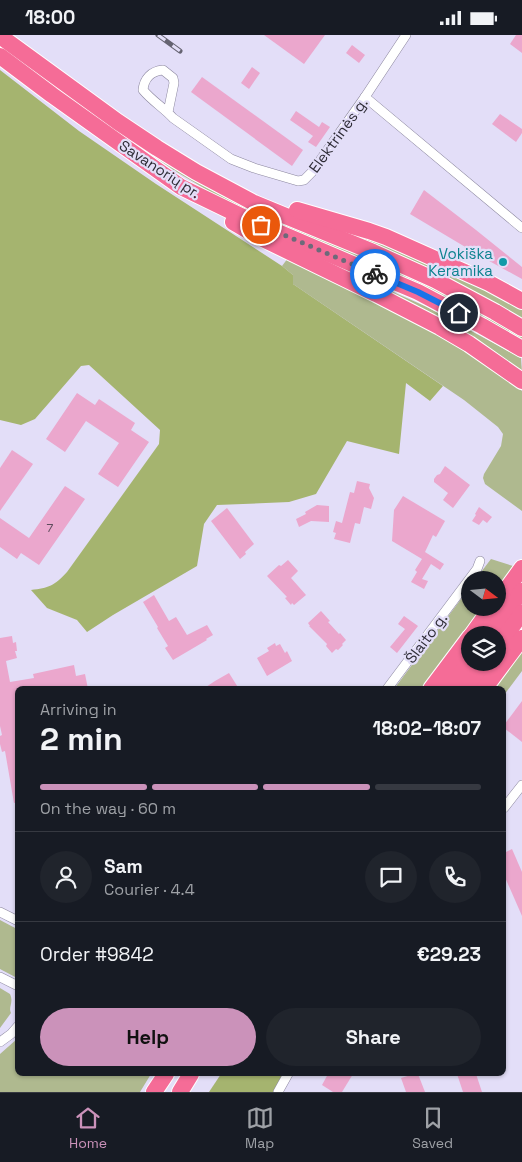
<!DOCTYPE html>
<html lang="en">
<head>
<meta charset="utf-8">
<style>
	body { margin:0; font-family:"Space Grotesk",sans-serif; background:#20242c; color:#f1f3f6; height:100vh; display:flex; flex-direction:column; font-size:19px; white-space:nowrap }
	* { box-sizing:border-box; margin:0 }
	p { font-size:16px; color:#9ea1a6 }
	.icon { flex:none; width:28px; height:28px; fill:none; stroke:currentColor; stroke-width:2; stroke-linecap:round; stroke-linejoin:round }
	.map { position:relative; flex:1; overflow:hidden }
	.drawer { position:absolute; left:15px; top:651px; width:491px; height:390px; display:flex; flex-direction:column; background:#171b24; border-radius:8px; box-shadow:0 1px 4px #0004 }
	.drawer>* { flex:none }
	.needle { width:32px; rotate:106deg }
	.controls { position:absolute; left:461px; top:536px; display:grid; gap:10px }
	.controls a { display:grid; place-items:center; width:45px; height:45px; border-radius:50%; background:#171b24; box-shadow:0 1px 4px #0004; font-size:25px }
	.pin { position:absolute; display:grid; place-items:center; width:42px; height:42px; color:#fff; margin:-21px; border:2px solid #fff; border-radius:50%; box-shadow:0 1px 5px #0007 }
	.courier { position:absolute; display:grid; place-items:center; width:50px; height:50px; margin:-25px; border:4px solid #1a73e8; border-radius:50%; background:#fff; color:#222; box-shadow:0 1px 6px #0007 }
	.summary em { font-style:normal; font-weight:800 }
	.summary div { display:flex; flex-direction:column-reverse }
	.summary { display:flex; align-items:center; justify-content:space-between; height:85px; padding:0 25px }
	h1 { font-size:32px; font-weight:800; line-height:38px }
	.bar { display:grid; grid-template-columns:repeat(4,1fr); gap:8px 5px; align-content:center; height:60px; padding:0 25px }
	.bar i { height:6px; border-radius:4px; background:#363941 }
	.bar .on { background:#cb92ba }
	.bar p { grid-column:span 4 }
	.line { display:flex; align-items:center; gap:12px; padding:0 25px; border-top:1px solid #363941 }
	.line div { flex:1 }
	.round { display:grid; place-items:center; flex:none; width:52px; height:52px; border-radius:26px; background:#20242c }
	.button { display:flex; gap:10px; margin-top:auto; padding:10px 25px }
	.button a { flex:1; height:58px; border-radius:30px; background:#cb92ba; color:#111; font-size:20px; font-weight:800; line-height:58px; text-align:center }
	.button a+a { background:#20242c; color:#f1f3f6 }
	.status { display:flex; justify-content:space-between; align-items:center; height:35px; padding:0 25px; background:#171b24; direction:ltr }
	.status svg { height:14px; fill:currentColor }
	.tabs { display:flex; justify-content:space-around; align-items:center; height:70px; border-top:1px solid #363941; background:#171b24; font-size:14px; color:#9ea1a6 }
	.tabs a { display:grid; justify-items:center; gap:2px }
	.tabs .on { color:#cb92ba }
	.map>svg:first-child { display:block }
	.green { fill:#afb98f }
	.forest { fill:#a5b46f }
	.building { fill:#eba7cd }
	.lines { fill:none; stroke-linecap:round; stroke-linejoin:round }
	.street-casing { stroke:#8b869e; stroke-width:10 }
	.highway-casing { stroke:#fff; stroke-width:18 }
	.street { stroke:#fff; stroke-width:9 }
	.highway { stroke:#f56c97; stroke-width:16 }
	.rail-casing { stroke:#656371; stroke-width:5 }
	.rail { stroke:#e3def8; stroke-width:3; stroke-dasharray:9; stroke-linecap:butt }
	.done { stroke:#6d6a7a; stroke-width:5; stroke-dasharray:0 9 }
	.route { stroke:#1a73e8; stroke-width:6 }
	.culture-dot { fill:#0f9aa8; stroke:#e3def8; stroke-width:2 }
	.labels { text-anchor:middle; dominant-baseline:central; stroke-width:4.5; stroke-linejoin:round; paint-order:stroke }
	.number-label { font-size:12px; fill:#5d4b5c }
	.street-label { font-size:15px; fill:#2e2c36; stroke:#e3def8 }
	.culture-label { font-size:15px; fill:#0d838f; stroke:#e3def8; text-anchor:end }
</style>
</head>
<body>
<div class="status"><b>18:00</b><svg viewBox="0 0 49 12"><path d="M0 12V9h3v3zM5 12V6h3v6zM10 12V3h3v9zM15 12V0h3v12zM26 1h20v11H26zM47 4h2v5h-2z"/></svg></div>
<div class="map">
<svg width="522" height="1057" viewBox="0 0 522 1057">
	<rect width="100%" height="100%" fill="#e3def8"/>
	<g class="green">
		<polygon points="142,112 427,248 522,300 522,307 219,162 175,136 142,113"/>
		<polygon points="317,186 395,214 439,232 522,273 522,284 455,247"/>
		<polygon points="288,223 360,258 444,303 498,337 522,356 522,476 485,449 483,443 484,439 501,411 503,399 498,392 464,365 293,249 293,240 282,231"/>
		<polygon points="330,229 427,272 521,323 522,338"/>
		<polygon points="491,524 513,531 498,552 498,545 475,545"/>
		<polygon points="470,552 470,572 482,573 421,654 394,654"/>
		<polygon points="522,611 522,636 504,660 504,654 490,654"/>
		<polygon points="0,885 17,894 17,943 0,934"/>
		<path d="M0,953l10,6c4,9 -2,13 1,19l-11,15z"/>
		<polygon points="17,1004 18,1039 151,1039 140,1057 0,1057 0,1019"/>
	</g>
	<g class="forest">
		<path d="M0,35l79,61 77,53 126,82 11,9v9l150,102 -13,15 -24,-18 -7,71 -52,-13 -31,53 -27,8 -72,3 -13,19 -7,42 -84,49 -26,17 -10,-12 -30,-12 -16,-18c18,-2 23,-4 36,-18l92,-128 1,-14 -71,-65 -8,1 -46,53 -14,6 -21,-5z"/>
		<polygon points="221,1039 283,1039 273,1057 209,1057"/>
	</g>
	<g class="building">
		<polygon points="264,0 325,0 304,29"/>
		<polygon points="516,0 522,0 522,18 510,9"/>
		<polygon points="352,10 365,20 359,28 346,18"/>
		<polygon points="252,32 260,38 249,54 241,48"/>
		<polygon points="202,42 303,115 292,131 191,57"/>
		<polygon points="296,76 319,92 322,87 330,92 316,112 308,107 313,101 290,85"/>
		<polygon points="500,79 522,94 522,98 516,107 492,89"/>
		<polygon points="424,155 476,195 522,232 522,244 482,222 472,215 472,216 410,179"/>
		<polygon points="77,358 95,370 99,364 135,388 131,395 149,407 118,452 98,439 119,408 86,386 65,417 46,404"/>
		<polygon points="12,415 33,429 0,476 0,433"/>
		<polygon points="445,431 470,450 453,473 443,465 448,458 434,447 434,444 437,440 440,439"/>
		<polygon points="357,446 370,449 369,453 374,463 371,474 364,472 360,489 355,488 350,508 334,504 336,498 333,497 336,486 342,488 350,457 354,458"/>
		<polygon points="65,451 85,464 39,530 21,518 17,524 0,512 0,483 29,503"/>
		<polygon points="403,461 445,486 436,502 433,500 425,517 444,529 440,535 431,529 422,544 428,546 424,554 411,547 417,537 415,535 422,524 392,506 394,475"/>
		<polygon points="317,470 329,471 329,487 311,486 299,492 296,484 306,479 305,477"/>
		<polygon points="479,472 492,482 487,488 483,485 479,490 472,486 476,480 475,479"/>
		<polygon points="227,473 254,509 245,517 246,519 240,524 211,486"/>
		<polygon points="288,525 298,536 291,543 306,560 294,570 292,568 291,570 285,563 287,562 267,541 279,530 281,531"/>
		<polygon points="154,560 169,586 176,582 187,600 207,590 213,600 206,604 207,605 173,625 165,613 168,611 157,593 158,592 143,567"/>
		<polygon points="321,576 330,586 328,587 339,599 340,598 346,605 342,609 343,610 338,615 336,614 332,618 326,611 327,609 309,591 310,591 308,588"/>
		<polygon points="404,581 418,591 397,618 390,612 405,594 398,589"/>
		<polygon points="12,601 13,608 16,607 17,616 15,616 17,623 6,626 10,647 34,643 33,639 74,630 76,641 85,639 88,654 18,654 18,767 14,768 5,716 2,717 0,709 0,701 2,700 0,691 0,603"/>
		<polygon points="275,608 276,611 280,609 285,618 287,616 292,626 267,641 257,623 269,616 267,613"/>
		<polygon points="229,638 239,654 203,654 215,646"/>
		<polygon points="522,666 522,707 504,693 504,690"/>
		<polygon points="512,814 522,837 522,881 504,840 504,818"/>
		<polygon points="328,1039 353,1039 342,1057 333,1057 322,1050"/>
		<polygon points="414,1039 418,1039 425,1057 406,1057 401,1043"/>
		<polygon points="457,1039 476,1039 482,1057 463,1057"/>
	</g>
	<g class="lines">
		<defs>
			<g id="street">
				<polyline points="365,62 522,193"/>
				<path d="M168,77l6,-29 -1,-5 -10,-8c-12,1 -19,9 -20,20 9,11 21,18 30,28l58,41 23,9 44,13 6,-1 8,-8 53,-75 41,-62"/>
				<polyline points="387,654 477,534 480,526"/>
				<polyline points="504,773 522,750"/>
				<polyline points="0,877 18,886"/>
				<polyline points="0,942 18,951"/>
				<polyline points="0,1007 11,999 18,991"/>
				<polyline points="278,1057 288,1039"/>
			</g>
			<g id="highway">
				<polyline points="0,1 118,87 157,113 196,137 254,168 373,217 435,245 495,277 522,293"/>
				<polyline points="0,21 52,60 181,152 247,184 418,257 482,291 522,314"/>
				<polyline points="297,175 369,196 386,202 489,248 522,266"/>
				<polyline points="233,187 257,201 376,259 440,292 469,309 522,346"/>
				<polyline points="498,566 522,533"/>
				<polyline points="472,600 492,572"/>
				<polyline points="489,600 522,556"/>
				<polyline points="498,611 522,578"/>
				<polyline points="431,654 470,602"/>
				<polyline points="449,654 470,626"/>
				<polyline points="466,654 485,628"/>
				<polyline points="484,654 522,603"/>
				<polyline points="154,1057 166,1039"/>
				<polyline points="180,1057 191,1039"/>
			</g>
		</defs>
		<use href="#street" class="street-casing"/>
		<use href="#highway" class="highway-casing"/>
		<use href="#street" class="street"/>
		<use href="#highway" class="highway"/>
		<defs>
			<polyline id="rail" points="158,0 180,16"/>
		</defs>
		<use href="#rail" class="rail-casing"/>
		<use href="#rail" class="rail"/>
	</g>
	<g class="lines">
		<polyline class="done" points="261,190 375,239"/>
		<polyline class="route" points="375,239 418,257 459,278"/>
	</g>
	<circle class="culture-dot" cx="503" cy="227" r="5"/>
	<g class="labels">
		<g class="number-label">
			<text x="50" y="493">7</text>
		</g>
		<g class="street-label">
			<text transform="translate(338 100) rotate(-54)">Elektrinės g.</text>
			<text transform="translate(160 134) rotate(33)">Savanorių pr.</text>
			<text transform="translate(426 603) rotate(-53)">Šlaito g.</text>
		</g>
		<g class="culture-label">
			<text x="493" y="218">Vokiška<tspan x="493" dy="17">Keramika</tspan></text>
		</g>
	</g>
</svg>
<div class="controls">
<a><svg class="needle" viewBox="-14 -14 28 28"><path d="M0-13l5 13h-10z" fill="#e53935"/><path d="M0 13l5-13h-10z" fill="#9ea1a6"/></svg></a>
<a><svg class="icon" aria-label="layers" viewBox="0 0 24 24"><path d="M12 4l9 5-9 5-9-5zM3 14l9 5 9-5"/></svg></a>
</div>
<div class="pin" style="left:261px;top:190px;background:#ea580c"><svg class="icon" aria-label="bag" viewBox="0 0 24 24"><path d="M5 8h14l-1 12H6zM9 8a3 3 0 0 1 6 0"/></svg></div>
<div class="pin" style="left:459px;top:278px;background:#1f2937"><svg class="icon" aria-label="home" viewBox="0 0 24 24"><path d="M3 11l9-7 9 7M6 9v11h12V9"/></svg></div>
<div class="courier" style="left:375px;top:239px"><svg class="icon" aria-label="bike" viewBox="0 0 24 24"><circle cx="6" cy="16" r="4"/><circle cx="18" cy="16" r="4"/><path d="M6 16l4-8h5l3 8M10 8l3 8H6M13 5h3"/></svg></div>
<section class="drawer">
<div class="summary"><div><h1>2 min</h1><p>Arriving in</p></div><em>18:02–18:07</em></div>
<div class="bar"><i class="on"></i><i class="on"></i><i class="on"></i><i></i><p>On the way · 60 m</p></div>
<div class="line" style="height:90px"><a class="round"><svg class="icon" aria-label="person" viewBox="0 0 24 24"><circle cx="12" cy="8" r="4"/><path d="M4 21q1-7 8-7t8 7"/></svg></a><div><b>Sam</b><p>Courier · 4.4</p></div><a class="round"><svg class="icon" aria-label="chat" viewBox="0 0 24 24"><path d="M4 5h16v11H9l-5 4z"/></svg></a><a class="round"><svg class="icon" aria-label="phone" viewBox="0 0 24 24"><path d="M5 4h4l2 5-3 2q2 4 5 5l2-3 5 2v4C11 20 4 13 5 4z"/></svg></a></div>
<div class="line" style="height:65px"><div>Order #9842</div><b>€29.23</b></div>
<div class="button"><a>Help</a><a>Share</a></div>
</section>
</div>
<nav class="tabs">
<a class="on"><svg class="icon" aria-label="home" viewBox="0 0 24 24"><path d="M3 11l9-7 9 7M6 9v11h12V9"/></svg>Home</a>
<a><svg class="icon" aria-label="map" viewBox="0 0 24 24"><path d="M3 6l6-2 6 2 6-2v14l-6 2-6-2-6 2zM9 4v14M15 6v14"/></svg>Map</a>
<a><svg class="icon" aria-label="saved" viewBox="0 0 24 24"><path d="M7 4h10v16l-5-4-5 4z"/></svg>Saved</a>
</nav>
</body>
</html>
